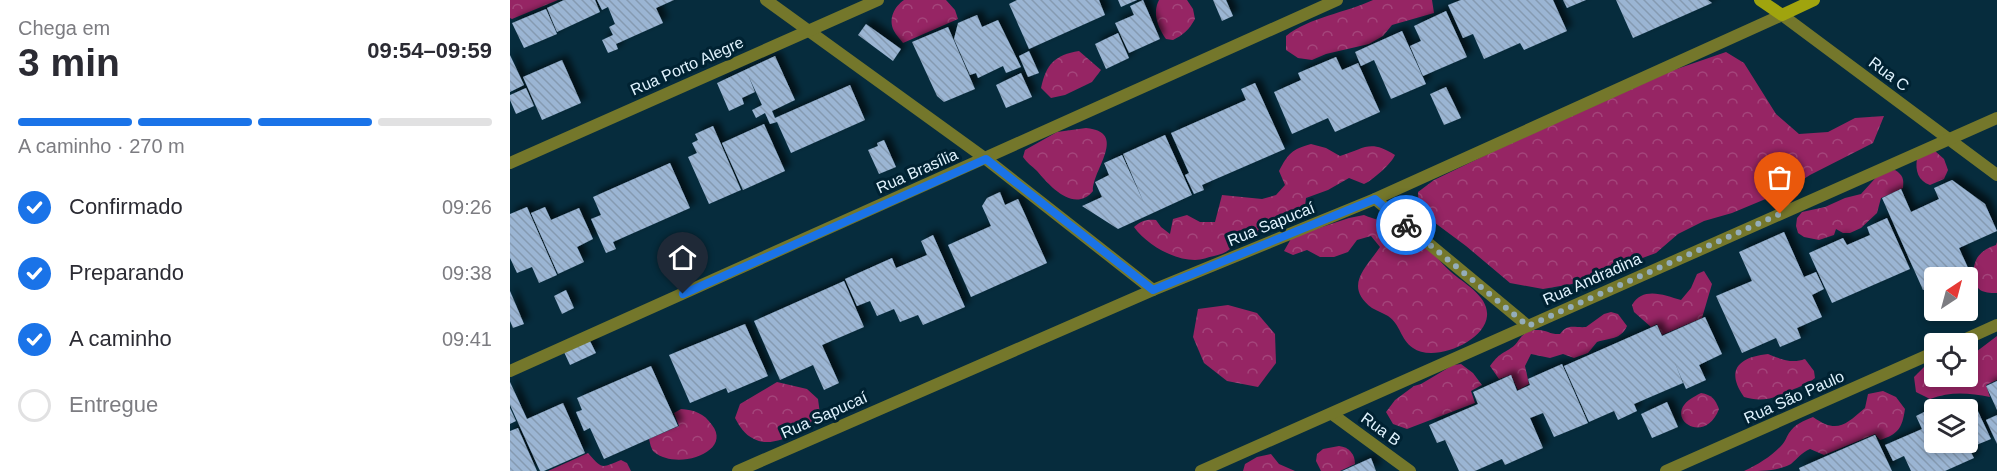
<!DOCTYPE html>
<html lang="pt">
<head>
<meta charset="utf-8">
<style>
	body { margin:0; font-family:Arial,sans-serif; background:#f7f7f7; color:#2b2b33; height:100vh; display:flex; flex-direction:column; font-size:22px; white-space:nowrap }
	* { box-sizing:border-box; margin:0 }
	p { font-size:20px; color:#7c7c81 }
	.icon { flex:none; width:33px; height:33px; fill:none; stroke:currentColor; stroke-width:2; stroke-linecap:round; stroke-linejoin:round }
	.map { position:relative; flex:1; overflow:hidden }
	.panel { display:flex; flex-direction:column; background:#fff; width:510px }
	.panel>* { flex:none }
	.needle { width:39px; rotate:36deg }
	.buttons { position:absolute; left:1414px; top:267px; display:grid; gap:12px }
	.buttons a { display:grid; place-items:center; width:54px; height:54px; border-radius:6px; background:#fff; box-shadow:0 3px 9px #0003; font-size:30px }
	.pin { position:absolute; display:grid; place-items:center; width:51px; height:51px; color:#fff; margin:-62px -26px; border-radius:50% 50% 50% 0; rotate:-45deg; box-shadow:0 0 6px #0007 }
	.pin .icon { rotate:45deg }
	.courier { position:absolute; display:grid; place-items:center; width:60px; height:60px; margin:-30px; border:4px solid #1a73e8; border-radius:50%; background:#fff; color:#222; box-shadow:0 2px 8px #0007 }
	.head em { font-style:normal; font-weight:800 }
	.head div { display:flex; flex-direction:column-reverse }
	.head { display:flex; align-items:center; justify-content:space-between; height:102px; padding:0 18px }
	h1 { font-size:39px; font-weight:800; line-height:45px }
	.bar { display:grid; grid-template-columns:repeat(4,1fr); gap:9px 6px; align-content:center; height:72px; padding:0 18px }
	.bar i { height:8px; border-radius:4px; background:#e1e1e2 }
	.bar .on { background:#1a73e8 }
	.bar p { grid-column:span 4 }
	ol { padding:0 18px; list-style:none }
	li { display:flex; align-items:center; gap:18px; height:66px }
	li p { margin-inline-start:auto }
	li .icon { padding:6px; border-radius:50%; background:#1a73e8; color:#fff; stroke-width:4 }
	li:last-child { color:#7c7c81 }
	li i { width:33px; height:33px; border:3px solid #e1e1e2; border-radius:50% }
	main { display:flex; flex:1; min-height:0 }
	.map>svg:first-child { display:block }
	.forest { fill:url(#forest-crowns) }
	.building { fill:url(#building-back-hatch); filter:url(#shadow) }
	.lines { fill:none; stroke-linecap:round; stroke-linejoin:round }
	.street { stroke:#74772b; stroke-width:12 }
	.secondary { stroke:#a0a40e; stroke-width:12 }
	.done { stroke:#94adba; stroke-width:6; stroke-dasharray:0 10.8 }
	.route { stroke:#1a73e8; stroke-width:8 }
	.labels { text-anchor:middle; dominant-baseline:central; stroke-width:6; stroke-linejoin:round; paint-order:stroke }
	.street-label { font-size:16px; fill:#e0f3fe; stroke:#002232 }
</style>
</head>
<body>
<main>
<section class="panel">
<div class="head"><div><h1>3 min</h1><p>Chega em</p></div><em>09:54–09:59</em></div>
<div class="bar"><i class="on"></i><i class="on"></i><i class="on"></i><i></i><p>A caminho · 270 m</p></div>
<ol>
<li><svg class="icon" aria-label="check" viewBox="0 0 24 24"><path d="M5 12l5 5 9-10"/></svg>Confirmado<p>09:26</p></li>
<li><svg class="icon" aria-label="check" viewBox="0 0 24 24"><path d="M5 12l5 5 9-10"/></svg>Preparando<p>09:38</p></li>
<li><svg class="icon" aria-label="check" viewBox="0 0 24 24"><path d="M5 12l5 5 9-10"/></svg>A caminho<p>09:41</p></li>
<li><i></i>Entregue</li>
</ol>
</section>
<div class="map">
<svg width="1487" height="471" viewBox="0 0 1487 471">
	<defs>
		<pattern id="forest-crowns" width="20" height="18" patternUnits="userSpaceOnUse" patternTransform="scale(1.5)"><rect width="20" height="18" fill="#962564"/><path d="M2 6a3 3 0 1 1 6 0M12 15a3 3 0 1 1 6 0" fill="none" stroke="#a4457b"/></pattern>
		<pattern id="building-back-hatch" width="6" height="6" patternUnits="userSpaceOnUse" patternTransform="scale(1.5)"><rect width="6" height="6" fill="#9bb5d3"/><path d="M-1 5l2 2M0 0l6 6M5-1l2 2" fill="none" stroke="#859ab1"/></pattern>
		<filter id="shadow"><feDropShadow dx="5.5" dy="-5.5" stdDeviation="3" flood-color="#0009"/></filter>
	</defs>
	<rect width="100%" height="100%" fill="#062c3d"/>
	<g class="forest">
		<polygon points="0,0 48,0 2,19 0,18"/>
		<path d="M394,0h42l9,10 3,9 -55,24c-3,-4 -7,-8 -9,-12 -6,-12 0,-24 10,-31z"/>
		<path d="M649,0h28l6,9 2,10c-6,11 -12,16 -22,21l-7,-1c-8,-11 -14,-26 -7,-39z"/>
		<path d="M863,0h59l2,13 -42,12 -9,11 -14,8 -43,10 -14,6 -14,-2 -12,-8v-14c24,-19 59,-23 87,-36z"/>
		<path d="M569,51l22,19 -9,12 -27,13 -14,3 -10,-10c5,-24 14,-33 38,-37z"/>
		<polygon points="1216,52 1234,63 1266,114 1289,134 1318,132 1345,118 1374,116 1363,143 1300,175 1275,191 1222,213 1194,221 1168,234 1146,253 1062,284 1033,289 1000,283 956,246 909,211 908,192 924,180 1011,138 1158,72"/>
		<path d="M576,128c43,4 6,42 7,63 -19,23 -44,-6 -56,-20 -5,-5 -10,-8 -14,-14l2,-7 32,-18z"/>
		<path d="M801,144l15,4 14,8c25,-8 30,-17 55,-1 -3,8 -23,26 -31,29l-15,-6 -21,12 -22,8 -1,8 -5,6 -13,1c-10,12 -21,21 -37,22 -6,0 -8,-2 -14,1 -2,13 -9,17 -22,20 -6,1 -12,4 -19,4 -22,0 -49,-16 -61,-33 7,-6 12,-8 22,-7l5,7 9,7 3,-15 14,-4 13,7h15l7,-27 40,4 14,-4 9,-10 -6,-14c9,-17 13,-22 32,-27z"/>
		<path d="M1425,151l9,8 4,11 -4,9 -14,6c-12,-4 -15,-15 -13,-26z"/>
		<path d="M1385,170c8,5 9,9 8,18l-22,10 -4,15 -16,15 -11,5h-7l-7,-4 -2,6 -15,5 -15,-3 -6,-4 -2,-7 1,-8 5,-6 23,-5 20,-9 16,-4 19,-21z"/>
		<path d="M854,215c9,4 21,6 30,11 12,7 27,16 38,26 6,6 12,14 19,20 12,11 38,24 36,44 -2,26 -54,47 -74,32 -13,-9 -12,-23 -25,-32 -5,-3 -11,-5 -16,-8 -29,-22 -6,-40 8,-61l-9,-11 -14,4 -9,12 -14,5h-14l-13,-7 -14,5 -9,-4 8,-14 57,-19z"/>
		<path d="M1487,242v51c-15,0 -21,-2 -23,-17 -2,-16 6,-26 22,-31z"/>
		<path d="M1194,271l8,13 -10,34 -40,17 -5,-11 -6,3 -17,-15 -2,-7c11,-19 32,-10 49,-5l10,-12 6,-14z"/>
		<polygon points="718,305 747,313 765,334 766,363 748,387 717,381 694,363 683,337 688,309"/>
		<path d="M1101,312l7,2 9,12c-6,14 -18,12 -30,16l-9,11 -14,5 -11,-4 -13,4 -19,-4 -6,12 4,18 -11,6 -7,-15 -12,4 -9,-13c10,-13 9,-10 21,-18 9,-5 9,-18 26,-18 8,-1 14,5 23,4 8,-11 14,-6 26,-7l18,-13z"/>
		<path d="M1487,336v44l-11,5 4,12c-21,-4 -39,-6 -60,2l-14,-7 -2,-15 10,-10h11v9h33v-18z"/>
		<path d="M1258,354c12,5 24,10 37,5l9,12 1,7c-7,6 -13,8 -21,11 -17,8 -31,14 -50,8 -19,-27 -5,-40 24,-43z"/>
		<polygon points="951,364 963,373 972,385 961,391 965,403 897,429 883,424 876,412 885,400 904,386 911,384 943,365"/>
		<path d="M267,382l30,7 11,10 2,15c-13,15 -46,36 -66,25 -10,-5 -14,-12 -19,-21l5,-14z"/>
		<path d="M1373,391l13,6 9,12c-3,20 -7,25 -25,31l-5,-6 -51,21 -14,-6c-9,4 -12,9 -19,15 -13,7 -31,7 -47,7 15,-7 26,-14 37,-25 4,-4 5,-8 8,-13 6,-9 14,-12 24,-16 24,17 32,8 52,-9l3,-14z"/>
		<path d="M1191,393c11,2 14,6 18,16 -14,37 -55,10 -30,-9 4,-3 8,-5 12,-7z"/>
		<path d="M171,409c13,1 23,4 31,16 21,27 -35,46 -58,27 -3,-3 -4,-9 -5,-13l30,-13 -5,-13z"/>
		<path d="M829,446c10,1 16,8 16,18l-15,7h-19l-5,-10 1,-7 6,-5z"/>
		<path d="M78,453c15,17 13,15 33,7l6,3 4,8h-83z"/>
		<polygon points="761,454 769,464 785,471 733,471 735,464 747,457"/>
	</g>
	<g class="building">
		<polygon points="54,0 85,0 90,12 47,32 37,8"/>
		<polygon points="87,0 164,0 146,8 153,23 106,44 108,49 98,53 92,40 103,35 99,27 105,24 98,7 92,10"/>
		<polygon points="507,0 589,0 595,15 519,49 499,4"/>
		<polygon points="608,0 627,0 611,7"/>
		<polygon points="633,0 650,39 619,53 605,23 624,15 620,6"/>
		<polygon points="703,0 716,0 723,16 712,21"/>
		<polygon points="951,0 1043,0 1057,31 1014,50 1010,43 974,59 963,34 953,38 938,5"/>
		<polygon points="1053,0 1076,0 1057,8"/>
		<polygon points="1106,0 1198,0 1202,3 1123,38"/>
		<polygon points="36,9 47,34 14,48 2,23"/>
		<polygon points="936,11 957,57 913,76 900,46 911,41 904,26"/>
		<polygon points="467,15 472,27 488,20 511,67 496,73 493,66 468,78 466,73 460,75 444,39 448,23"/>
		<polygon points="356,24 391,49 383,61 348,35"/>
		<polygon points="438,27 465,89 434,102 427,96 402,42"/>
		<polygon points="892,31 916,84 881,99 864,60 851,66 845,52"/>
		<polygon points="608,33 619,58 596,69 585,44"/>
		<polygon points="519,51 529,73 518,77 509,56"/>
		<polygon points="0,55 14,85 0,92"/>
		<polygon points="265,56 285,100 262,111 265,118 340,85 355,120 281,153 267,122 260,124 255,113 246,118 242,110 252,105 238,75 245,92 232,98 234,104 219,111 207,83"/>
		<polygon points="826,57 832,70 848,63 870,112 825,132 818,118 782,134 764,92 791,80 788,73"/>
		<polygon points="52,60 71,103 32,120 13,77"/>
		<polygon points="511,73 522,97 496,108 486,85"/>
		<polygon points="745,83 775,149 692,185 694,190 684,194 675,175 679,173 661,133 736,100 731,89"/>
		<polygon points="936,87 951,118 934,125 920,94"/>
		<polygon points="16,88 24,106 6,114 0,100 0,95"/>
		<polygon points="254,124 275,171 233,190 212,143"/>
		<polygon points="203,126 231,190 199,204 178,157 187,153 182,143 188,140 185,134"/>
		<polygon points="655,135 682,195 608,229 572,206 592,197 585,182 599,175 594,163 612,155 634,203 613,154"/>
		<polygon points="374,140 386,167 369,174 358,150 368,146 367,143"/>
		<polygon points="160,163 180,208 103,242 106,249 96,253 81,219 91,215 83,197"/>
		<polygon points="1442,180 1475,204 1487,231 1449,248 1459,270 1443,278 1425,278 1425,285 1413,290 1372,198 1391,189 1401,212 1429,199 1424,188"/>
		<polygon points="490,192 495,205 508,199 537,263 461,297 438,245 481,226 472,206 477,198"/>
		<polygon points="17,207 47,275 29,283 22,267 7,273 0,258 0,214"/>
		<polygon points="35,207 41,220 69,208 83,239 67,247 74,262 48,274 21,213"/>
		<polygon points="1377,218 1400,269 1322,303 1299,253 1333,238 1337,245 1360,235 1357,227"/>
		<polygon points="1274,232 1294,277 1306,272 1314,289 1302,295 1312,317 1287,328 1291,338 1270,347 1266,338 1232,353 1206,296 1242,281 1229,252"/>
		<polygon points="423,235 455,307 413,325 408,315 390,322 384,309 367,316 360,301 347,306 335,279 382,258 386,268 417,255 411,241"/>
		<polygon points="334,281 354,327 312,345 329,383 314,390 303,365 270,380 244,321"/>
		<polygon points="56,290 64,308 52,314 44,296"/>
		<polygon points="0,291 14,324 3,328 0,321"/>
		<polygon points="1195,317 1212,354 1189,365 1196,380 1176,389 1164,361 1173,383 1124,404 1127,411 1108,420 1104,411 1079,422 1054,366 1147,325 1152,336"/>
		<polygon points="235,324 258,376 218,393 216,388 180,403 159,355"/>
		<polygon points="80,341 86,353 60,365 54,352"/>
		<polygon points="1052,364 1078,423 1044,437 1033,413 1020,418 1033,448 995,465 992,459 965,471 949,471 935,440 927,443 919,425 968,404 963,392 1001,375 1007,391 1020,385 1018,379"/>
		<polygon points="141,366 168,426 94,459 80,428 74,431 66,412 72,410 67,398"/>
		<polygon points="1487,381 1487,410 1476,386"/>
		<polygon points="0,382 17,419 53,403 75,453 34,471 30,471 0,405"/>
		<polygon points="1157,402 1168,427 1142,438 1131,414"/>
		<polygon points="1465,405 1481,439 1459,448 1464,458 1435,471 1401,471 1394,456 1383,461 1375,445 1412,429 1406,416 1416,411 1422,425 1425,423 1425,442 1458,442 1458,409"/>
		<polygon points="0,408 6,421 0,424"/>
		<polygon points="1487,415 1487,444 1476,420"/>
		<polygon points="8,428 27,471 0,471 0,431"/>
		<polygon points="1365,435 1382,471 1290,471 1289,468"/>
		<polygon points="861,458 866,471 832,471"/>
	</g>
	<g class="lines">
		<g class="street">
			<polyline points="256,0 476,159 643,290"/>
			<polyline points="0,163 368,0"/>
			<polyline points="865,199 1018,326"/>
			<polyline points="1445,344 1487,325"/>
			<polyline points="0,371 827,0"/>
			<polyline points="822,414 900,471"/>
			<polyline points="228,471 643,290 865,199 1272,15 1487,175"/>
			<polyline points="691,471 1487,118"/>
			<polyline points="1156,471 1425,352"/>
		</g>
		<polyline class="secondary" points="1250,0 1272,15 1304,0"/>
	</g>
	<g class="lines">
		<polyline class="done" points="896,225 1018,326 1270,214"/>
		<polyline class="route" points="173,294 476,159 643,290 865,199 896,225"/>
	</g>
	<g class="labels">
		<g class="street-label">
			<text transform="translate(177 66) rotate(-24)">Rua Porto Alegre</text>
			<text transform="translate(1379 74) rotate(37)">Rua C</text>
			<text transform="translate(407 171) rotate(-24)">Rua Brasília</text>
			<text transform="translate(761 224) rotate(-22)">Rua Sapucaí</text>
			<text transform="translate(1082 279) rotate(-24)">Rua Andradina</text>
			<text transform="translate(1284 397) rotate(-24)">Rua São Paulo</text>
			<text transform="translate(314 415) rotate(-24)">Rua Sapucaí</text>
			<text transform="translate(871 429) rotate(36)">Rua B</text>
		</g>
	</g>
</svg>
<div class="buttons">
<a><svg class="needle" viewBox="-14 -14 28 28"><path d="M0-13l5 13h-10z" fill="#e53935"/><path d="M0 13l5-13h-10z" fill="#7c7c81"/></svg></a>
<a><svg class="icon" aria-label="locate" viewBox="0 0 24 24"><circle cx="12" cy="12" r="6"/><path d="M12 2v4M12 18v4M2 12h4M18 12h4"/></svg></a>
<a><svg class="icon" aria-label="layers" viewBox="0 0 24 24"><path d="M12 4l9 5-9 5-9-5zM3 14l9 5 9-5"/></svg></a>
</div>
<div class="pin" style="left:1270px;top:214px;background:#ea580c"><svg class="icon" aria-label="bag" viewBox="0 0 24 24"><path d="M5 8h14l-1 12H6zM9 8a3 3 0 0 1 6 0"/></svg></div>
<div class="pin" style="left:173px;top:294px;background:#1f2937"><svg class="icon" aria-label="home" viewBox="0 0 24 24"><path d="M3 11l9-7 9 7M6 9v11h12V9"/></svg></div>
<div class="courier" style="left:896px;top:225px"><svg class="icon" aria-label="bike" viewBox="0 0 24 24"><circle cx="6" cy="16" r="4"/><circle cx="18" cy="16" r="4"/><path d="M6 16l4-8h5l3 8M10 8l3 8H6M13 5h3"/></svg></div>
</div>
</main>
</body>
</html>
